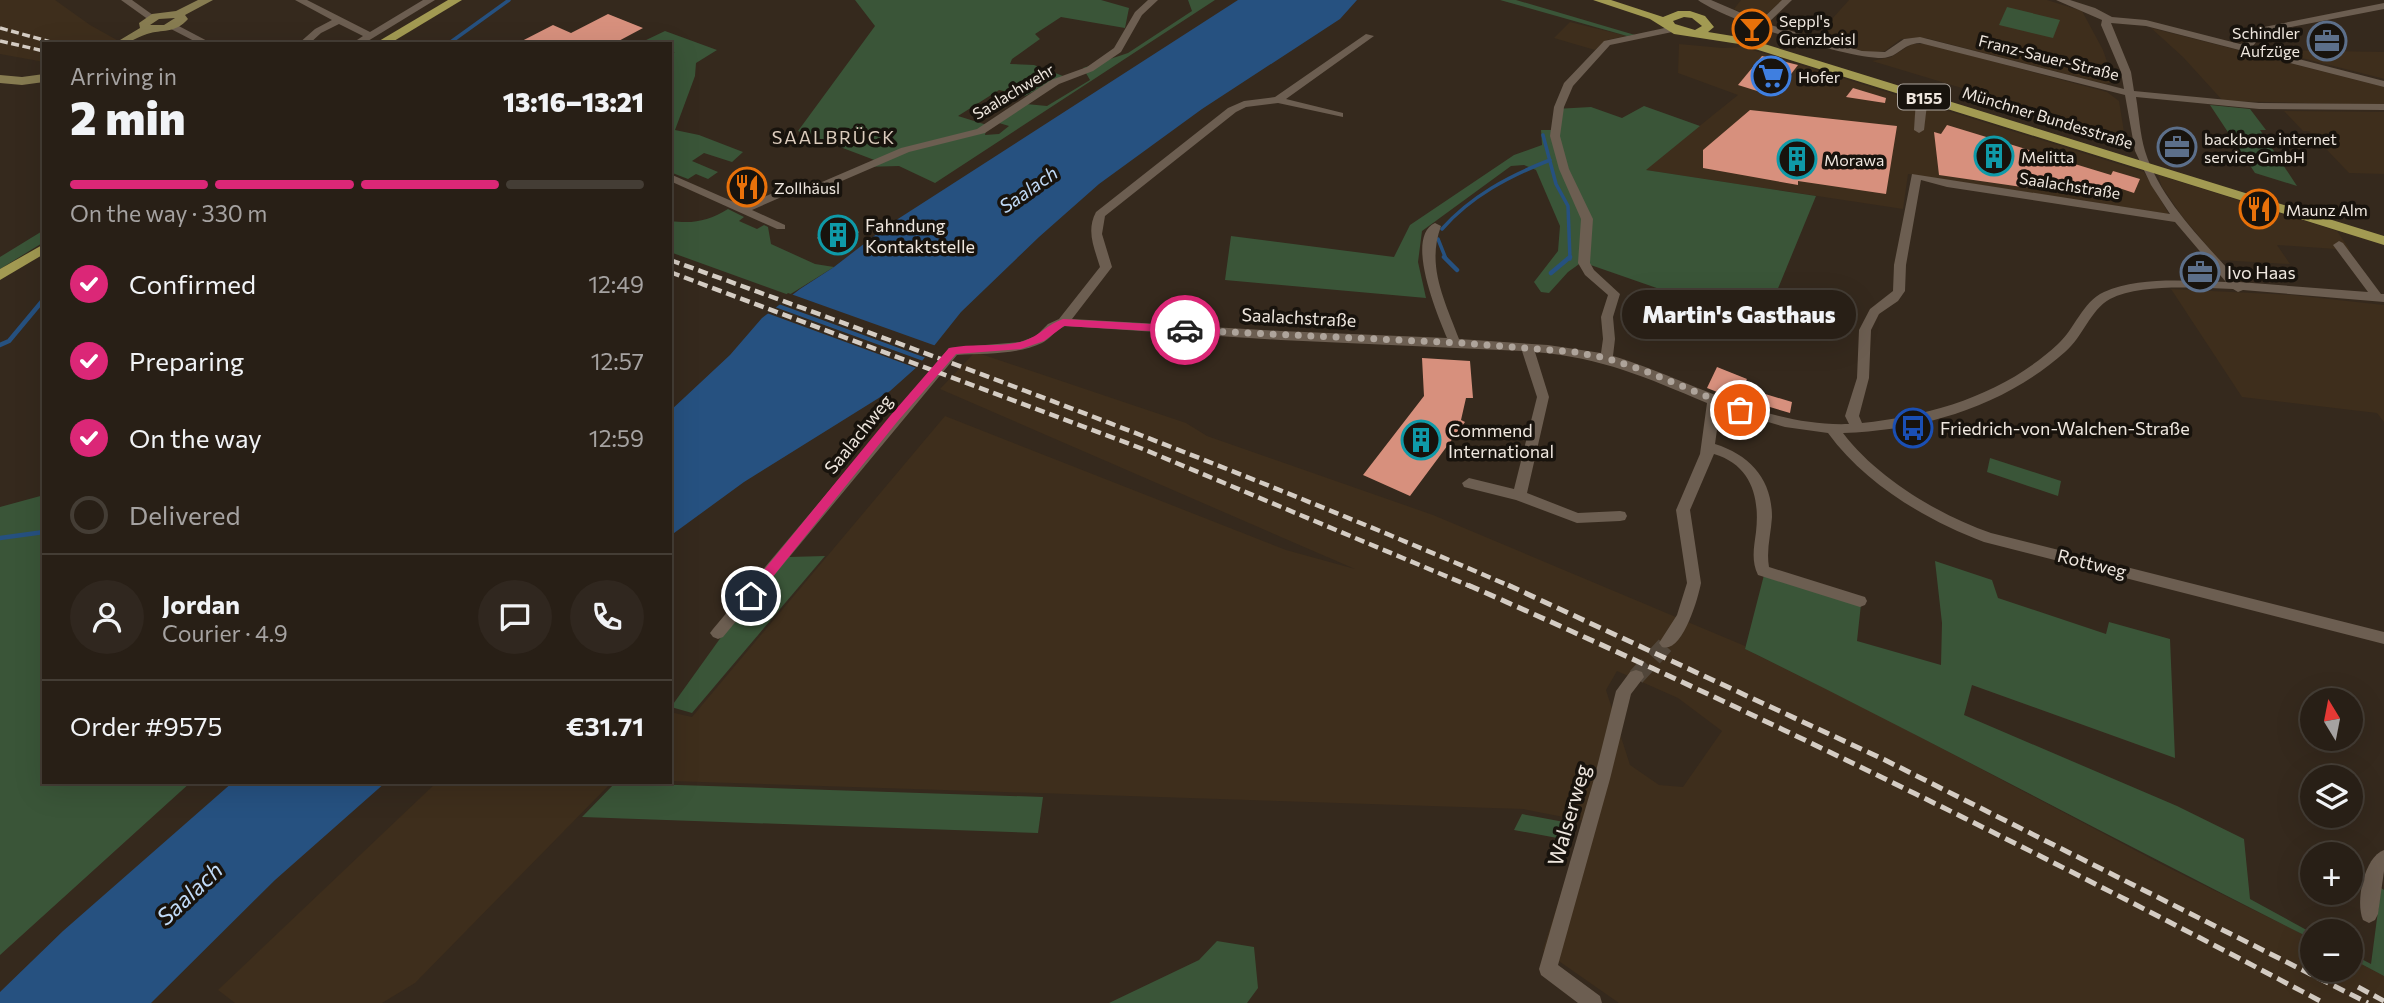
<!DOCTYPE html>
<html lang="en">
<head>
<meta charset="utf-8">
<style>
	body { margin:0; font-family:Commissioner,sans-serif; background:#30271f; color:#f1f3f6; height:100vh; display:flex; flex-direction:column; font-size:26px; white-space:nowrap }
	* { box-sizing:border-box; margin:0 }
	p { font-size:23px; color:#a5a2a1 }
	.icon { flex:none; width:38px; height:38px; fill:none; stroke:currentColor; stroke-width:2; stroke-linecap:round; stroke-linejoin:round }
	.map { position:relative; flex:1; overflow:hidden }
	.sheet { position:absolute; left:42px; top:42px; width:630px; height:742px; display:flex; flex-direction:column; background:#281f16; border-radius:0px; box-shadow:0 7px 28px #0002,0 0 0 2px #443d35 }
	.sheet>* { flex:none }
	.needle { width:46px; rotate:350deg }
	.tools { position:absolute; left:2300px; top:688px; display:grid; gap:14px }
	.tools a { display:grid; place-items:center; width:63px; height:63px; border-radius:50%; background:#281f16; box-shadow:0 7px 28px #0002,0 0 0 2px #443d35; font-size:35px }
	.pin { position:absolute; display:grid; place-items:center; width:60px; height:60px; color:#fff; margin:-30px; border:4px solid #fff; border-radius:50%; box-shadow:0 2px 7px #0007 }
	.courier { position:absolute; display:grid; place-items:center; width:70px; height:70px; margin:-35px; border:5px solid #db2777; border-radius:50%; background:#fff; color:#222; box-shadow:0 2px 9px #0007 }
	.bubble { position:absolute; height:49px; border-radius:24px; background:#281f16; box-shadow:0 7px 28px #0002,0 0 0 2px #443d35; font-size:23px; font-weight:800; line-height:49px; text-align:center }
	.headline em { font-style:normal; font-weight:800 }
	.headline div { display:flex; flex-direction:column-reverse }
	.headline { display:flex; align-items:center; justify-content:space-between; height:119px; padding:0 28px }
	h1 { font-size:46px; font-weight:800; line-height:52px }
	.bar { display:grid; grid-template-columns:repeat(4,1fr); gap:10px 7px; align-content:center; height:84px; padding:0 28px }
	.bar i { height:9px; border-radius:5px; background:#443d35 }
	.bar .selected { background:#db2777 }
	.bar p { grid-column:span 4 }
	.line { display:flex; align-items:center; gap:18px; padding:0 28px; border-top:2px solid #443d35 }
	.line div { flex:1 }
	.round { display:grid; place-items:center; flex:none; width:74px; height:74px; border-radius:37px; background:#30271f }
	ol { padding:0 28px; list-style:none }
	li { display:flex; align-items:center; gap:21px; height:77px }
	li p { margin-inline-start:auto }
	li .icon { padding:7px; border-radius:50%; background:#db2777; color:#fff; stroke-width:4 }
	li:last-child { color:#a5a2a1 }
	li i { width:38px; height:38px; border:4px solid #443d35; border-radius:50% }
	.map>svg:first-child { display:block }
	.built { fill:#3e2e1c; fill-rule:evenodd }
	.green { fill:#3a5538 }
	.water { fill:#265180 }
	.pier { fill:#35291d }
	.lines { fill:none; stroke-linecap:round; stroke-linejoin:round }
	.stream-far1 { stroke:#265180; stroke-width:3.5 }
	.stream { stroke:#265180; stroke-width:4.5 }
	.building { fill:#d7907d }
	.street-tunnel { stroke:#51463a; stroke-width:17; stroke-dasharray:17 9; stroke-linecap:butt }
	.street { fill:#6c5e51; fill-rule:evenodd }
	.secondary { fill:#877c51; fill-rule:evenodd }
	.primary { fill:#a29a52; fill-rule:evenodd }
	.rail-far2 { stroke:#d4ccc3; stroke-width:3.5; stroke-dasharray:8 3.5; stroke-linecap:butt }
	.rail-far1 { stroke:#d4ccc3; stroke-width:4.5; stroke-dasharray:10 5; stroke-linecap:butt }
	.rail { stroke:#d4ccc3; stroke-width:5; stroke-dasharray:12 6; stroke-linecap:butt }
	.route { fill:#db2777 }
	.done { stroke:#aea49b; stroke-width:7; stroke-dasharray:0 12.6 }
	.labels { text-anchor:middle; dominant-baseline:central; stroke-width:7; stroke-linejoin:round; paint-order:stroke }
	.far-poi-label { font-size:16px; fill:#efe7df; stroke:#18130d; text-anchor:start }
	.far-street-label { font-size:16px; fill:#efe7df; stroke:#18130d }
	.shield { fill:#18130d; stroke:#aea7a0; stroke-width:2 }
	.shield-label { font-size:16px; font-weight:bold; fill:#efe7df }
	.far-quarter-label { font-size:18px; letter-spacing:2px; fill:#dcccbd; stroke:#18130d }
	.poi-label { font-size:18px; fill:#efe7df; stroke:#18130d; text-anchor:start }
	.street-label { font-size:18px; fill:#efe7df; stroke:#18130d }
	.water-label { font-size:19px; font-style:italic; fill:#c0daf7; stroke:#18130d }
	.near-street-label { font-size:21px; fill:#efe7df; stroke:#18130d }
	.near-water-label { font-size:23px; font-style:italic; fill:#c0daf7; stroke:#18130d }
</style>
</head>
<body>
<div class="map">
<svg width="2384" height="1003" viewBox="0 0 2384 1003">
	<rect width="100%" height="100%" fill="#35291d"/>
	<g class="built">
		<polygon points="0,0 55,0 90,25 124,44 44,44 44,62 0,54"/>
		<polygon points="1741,0 1783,0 1760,20 1734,9"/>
		<polygon points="1849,0 2047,0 2082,11 2103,50 2114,82 2105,84 1926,38 1901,39 1885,51 1869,53 1815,38"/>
		<polygon points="1570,22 1627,36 1607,40 1595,50 1554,38"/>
		<polygon points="2151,28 2384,87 2384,105 2223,101 2183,57"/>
		<polygon points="1679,44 1723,48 1743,47 2144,172 2169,214 1908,174 1903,209 1645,170 1738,95 1678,73"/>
		<polygon points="1912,44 1928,44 2107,92 2119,101 2125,138 2113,141 2068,120 1872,61 1891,57"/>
		<polygon points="2270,50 2384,52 2384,79 2381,78"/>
		<polygon points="2284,111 2384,112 2384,174 2349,173 2309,131 2303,131"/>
		<polygon points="2158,175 2337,231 2350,250 2277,245 2290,264 2219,260 2182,216 2162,187"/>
		<polygon points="2171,289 2292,295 2384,305 2384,422 2377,413 2242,397"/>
		<path d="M975,352l211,71 21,13 226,79 312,131v3l132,65 286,151 149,74v31h38v-12l34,18v27h-765l-76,-53 41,-129 -61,-12 -853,-28v-69l22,5 253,-301 341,134 69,19 -415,-180zM1617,671l61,27 44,33 -39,56 -24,-2 -29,-20 -24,-75z"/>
		<polygon points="437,782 612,782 415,983 382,1003 235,1003 218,990"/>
	</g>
	<g class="green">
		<polygon points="855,0 1101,0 1129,8 1125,28 1061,17 1035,34 1040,39 1012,59 1010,64 1034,65 1063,76 1025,96 999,90 958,116 987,125 985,135 999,134 1009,126 999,123 1026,104 1047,106 1090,80 1083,68 1128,53 1192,11 1188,0 1215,0 935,183 899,166 862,167 877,161 798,131 875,26"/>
		<polygon points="1500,0 1516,0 1635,35 1627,36"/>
		<polygon points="2007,7 2060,20 2053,38 1999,25"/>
		<polygon points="665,31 717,50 696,63 695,76 675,130 699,135 743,152 732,162 704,153 692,161 718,172 708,179 696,174 688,179 670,172 670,53 675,53 670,51 670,44 652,44 644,41"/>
		<polygon points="2210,105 2250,109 2266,130 2260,130 2297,186 2255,173"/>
		<polygon points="1644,106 1700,126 1646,170 1816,196 1763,325 1582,262 1568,272 1549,293 1541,292 1534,282 1558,251 1560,226 1536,170 1524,165 1511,166 1422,231 1418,262 1426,298 1225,280 1231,236 1394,257 1410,225 1514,155 1542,145 1541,130 1553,130 1555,109 1591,107 1622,118"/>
		<path d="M728,209l16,8 -5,4 18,8 7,-4 4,2 3,17 44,20 19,3 -45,28 -119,-43v-31c24,3 38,0 58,-12z"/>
		<polygon points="44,230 44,242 0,269 0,257"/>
		<polygon points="1990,458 2061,481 2058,496 1987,472"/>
		<polygon points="44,495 44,782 191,782 0,955 0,507"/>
		<polygon points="825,556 692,713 671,707 724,633 789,557"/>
		<path d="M1935,561l57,19 6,18 108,36 3,-12 61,17 5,119 -203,-73 -8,30 213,91 67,33 6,60 62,34v6c-190,-95 -377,-197 -567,-290l19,-74 97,29 -4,37 84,24 1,-42z"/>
		<polygon points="615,783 1043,797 1038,833 582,817"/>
		<polygon points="1522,814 1575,824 1568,840 1514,830"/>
		<polygon points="2381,888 2384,890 2384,976 2350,958 2350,953 2371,964"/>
		<polygon points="1217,941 1254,947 1258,988 1247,1003 1109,1003 1199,960"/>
	</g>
	<g class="water">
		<polygon points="1238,0 1357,0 1340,19 1202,109 1099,184 1039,237 961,312 918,366 890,391 744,482 670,536 670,411 730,355 762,318 800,289 834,267 887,226"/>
		<polygon points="233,782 386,782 275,880 151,1003 0,1003 0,992 63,931"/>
	</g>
	<g class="pier">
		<polygon points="788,293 939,347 929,359 776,303"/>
		<polygon points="772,306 926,362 919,369 764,312"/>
	</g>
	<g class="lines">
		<g class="stream-far1">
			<polyline points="448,44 509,0"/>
			<polyline points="1543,135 1556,184 1568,206 1570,259"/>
			<path d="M1442,229c29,-33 67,-53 108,-69"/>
			<polyline points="1438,239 1446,259"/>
		</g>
		<g class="stream">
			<polyline points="1444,257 1457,270"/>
			<polyline points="1551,273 1570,257"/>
			<polyline points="0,345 9,341 44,299"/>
			<polyline points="0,538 44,532"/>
		</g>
	</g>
	<g class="building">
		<polygon points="608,14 643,28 613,44 516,44 553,25 571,33"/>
		<polygon points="1762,56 1798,65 1778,91 1770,95 1738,85"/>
		<polygon points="1853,88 1886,98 1885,103 1846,97"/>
		<polygon points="1750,110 1897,126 1886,194 1798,181 1798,185 1703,168 1703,150"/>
		<polygon points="1947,125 2111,175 2113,171 2140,179 2134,193 2110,185 2105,199 1939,175 1934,132 1941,134"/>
		<polygon points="833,227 842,231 848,227 859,232 836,248 817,238"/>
		<polygon points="1422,358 1470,361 1473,398 1466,398 1461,420 1465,422 1410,496 1363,475 1424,396"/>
		<polygon points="1717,367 1747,379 1742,387 1792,402 1790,413 1736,397 1735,399 1707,388"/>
	</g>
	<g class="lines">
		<polyline class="street-tunnel" points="1636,677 1667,643"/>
		<g class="street">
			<polygon points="121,0 132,0 157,18 149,20"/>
			<polygon points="295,0 307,0 370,32 423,0 435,0 363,44 351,44 363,36 339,24 321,33 309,44 298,44 315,29 332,20"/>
			<polygon points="1148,0 1158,0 1142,15 1121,52 1093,71 1059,84 985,133 909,152 814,193 786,195 752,210 785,225 785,229 777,229 670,181 670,174 743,206 780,190 808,188 901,148 977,129 1051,80 1087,67 1114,48 1135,12"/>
			<path d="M1698,0h13l49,21 22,-21h10l-25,24 95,27 23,1 19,-13 16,-2 204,52 -3,-17 -20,-47 1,-5 -46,-20h14l25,8 17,9 34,3 94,24 5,-1 2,-2 -3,-3 10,-9 130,-26v6l-124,24 -5,5 2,3 -5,6 132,34v6l-238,-61 -35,-3 20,49 3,19 125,12 125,1v6l-125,-1 -123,-12c3,18 4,37 9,54 16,51 61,92 94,131l129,10 -35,-47 6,-4 4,2 38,51h3v8l-141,-12 -5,2 -5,-3c-35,-1 -92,-6 -123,10 -20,11 -27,38 -45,53 -61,54 -141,78 -222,81 34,45 96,82 148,100l393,99v12l-400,-102c-58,-22 -119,-58 -156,-109l-43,-6 -65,-19 -5,36c35,11 57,35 57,73 -1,17 -6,33 -3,50l96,30 2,4 -2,4 -5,2 -102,-32c-7,-14 -4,-28 -2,-43 4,-35 -5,-67 -42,-78l-24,56 11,73c-3,16 -19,71 -39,64l-3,-4 18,-28 10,-32 -11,-73 24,-56 7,-51c-62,-26 -104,-45 -172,-51l14,45 -22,96 51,20 42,-2 5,1 2,4 -2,4 -5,1 -43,2 -61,-23 -52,-13 -2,-4 7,-5 45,11 23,-92 -15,-46 -241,-11 -216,-14c-10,4 -15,13 -23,17 -25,12 -58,10 -85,12l-234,282 -5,2 -5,-2 -3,-4 3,-4 236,-281 71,-6 16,-6 12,-12 11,-5 41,-52c-6,-20 -14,-36 -4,-55l132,-104 16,-7 31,-4 91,-63 8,2 -88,63 57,14v4l-65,-14 -32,4 -10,5 -131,104 -3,18 10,33 -40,52 209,12 166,7c-9,-22 -43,-101 -12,-115l6,3c-15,40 4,75 18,113l89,6 53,8 2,-14 -2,-22 7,-22 -23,-20 -7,-12 3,-44 -22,-50 -9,-33 4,-29 10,-24 40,-42 70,-15 5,3 -2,2 -67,14 -37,41 -9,21 -4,29 9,33 24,50 -3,44 4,7 26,24 -7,23 2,22 -2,17c79,24 151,71 236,68l-4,-8 12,-38 2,-48 11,-21 23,-18 1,-26 18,-91 258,40 -19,-29 -16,-34 -10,-56 -205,-52c-19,1 -20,14 -38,15 -35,0 -156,-37 -184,-58zM1921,180l26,7 228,35 51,60c-38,-1 -86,-6 -122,10 -22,10 -29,37 -46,52 -54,50 -124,71 -196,79l-3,-7 10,-38 2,-48 8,-16 19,-13 7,-10 1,-26z"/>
			<polygon points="169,24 175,24 213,44 200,44 169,28"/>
			<polygon points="1923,93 1928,96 1924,130 1919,133 1914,130 1916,99"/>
			<polygon points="1636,670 1642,672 1644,677 1631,694 1610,779 1558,965 1600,996 1602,1003 1578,1003 1541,975 1539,969 1594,779 1616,691 1630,672"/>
			<path d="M2384,850v21l-6,43 -3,6 -6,3 -6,-3c-8,-18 1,-63 21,-70z"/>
		</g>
		<g class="secondary">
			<path d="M198,0h15l-28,15 3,4c-13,15 -26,10 -41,15 -13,4 -18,11 -32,9l25,-15 -1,-5 13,-9 24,-3zM175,18l-11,7h-14l9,-6z"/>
			<polygon points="44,74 44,82 22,85 0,83 0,75 22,77"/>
		</g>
		<g class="primary">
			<polygon points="448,0 462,0 389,44 374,44"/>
			<path d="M1593,0h18l52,17 15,-6h12l15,5 9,11 -6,5 37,6 639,198v9l-645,-201 -65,-10 -24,-15zM1684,17l8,1 10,8 -7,4 -20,-6 -2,-3z"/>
			<polygon points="44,244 44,254 0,280 0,269"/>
		</g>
		<g class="rail-far2">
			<polyline points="0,28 58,44"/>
			<polyline points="0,41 44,51"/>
		</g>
		<g class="rail-far1">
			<path d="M670,260c283,102 565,207 842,327"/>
			<polyline points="670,272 1143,449 1472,587"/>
		</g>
		<g class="rail">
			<path d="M1468,585c291,128 575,269 856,418"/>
			<polyline points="1508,585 1885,760 2368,1003"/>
			<polyline points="2358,987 2384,1001"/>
		</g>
	</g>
	<path class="route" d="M1063,319l122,7 5,4 -5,3 -121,-7 -20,15 -23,8 -65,5 -59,68 -142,177h-9v-7l144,-176 59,-68c24,-5 51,0 75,-7 15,-5 24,-17 39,-22z"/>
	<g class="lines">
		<polyline class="done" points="1185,330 1462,343 1575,352 1606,358 1643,370 1740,410"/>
	</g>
	<defs>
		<symbol id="bar-ring" viewBox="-11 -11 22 22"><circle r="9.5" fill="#18130d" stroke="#e8710a" stroke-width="1.5"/><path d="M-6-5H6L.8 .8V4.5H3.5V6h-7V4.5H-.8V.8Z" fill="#e8710a"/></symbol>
		<symbol id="office-ring" viewBox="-11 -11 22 22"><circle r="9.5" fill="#18130d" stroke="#5c6f8a" stroke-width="1.5"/><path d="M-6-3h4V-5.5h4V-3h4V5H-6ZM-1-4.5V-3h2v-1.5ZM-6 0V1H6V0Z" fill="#5c6f8a"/></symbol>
		<symbol id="supermarket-ring" viewBox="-11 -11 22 22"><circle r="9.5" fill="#18130d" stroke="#3f7fe0" stroke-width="1.5"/><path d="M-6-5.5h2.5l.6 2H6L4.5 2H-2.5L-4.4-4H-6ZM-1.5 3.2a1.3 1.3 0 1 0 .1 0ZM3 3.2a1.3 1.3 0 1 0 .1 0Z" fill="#3f7fe0"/></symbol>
		<symbol id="building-ring" viewBox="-11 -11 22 22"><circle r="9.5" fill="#18130d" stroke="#0f9aa8" stroke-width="1.5"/><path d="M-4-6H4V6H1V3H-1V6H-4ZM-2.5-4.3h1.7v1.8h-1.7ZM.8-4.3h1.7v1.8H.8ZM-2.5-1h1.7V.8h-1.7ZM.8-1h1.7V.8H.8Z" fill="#0f9aa8"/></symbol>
		<symbol id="restaurant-ring" viewBox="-11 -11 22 22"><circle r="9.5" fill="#18130d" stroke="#e8710a" stroke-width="1.5"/><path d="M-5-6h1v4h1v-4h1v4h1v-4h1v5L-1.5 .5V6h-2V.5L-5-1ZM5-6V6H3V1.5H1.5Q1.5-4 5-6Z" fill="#e8710a"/></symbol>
		<symbol id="bus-ring" viewBox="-11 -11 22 22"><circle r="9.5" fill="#18130d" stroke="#1a4fb4" stroke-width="1.5"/><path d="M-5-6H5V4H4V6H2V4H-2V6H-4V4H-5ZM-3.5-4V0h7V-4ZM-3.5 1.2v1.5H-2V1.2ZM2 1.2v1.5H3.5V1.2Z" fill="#1a4fb4"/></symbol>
	</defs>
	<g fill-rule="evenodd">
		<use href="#bar-ring" x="1730" y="7" width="44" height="44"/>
		<use href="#office-ring" x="2305" y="19" width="44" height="44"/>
		<use href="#supermarket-ring" x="1749" y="54" width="44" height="44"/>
		<use href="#office-ring" x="2155" y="125" width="44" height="44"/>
		<use href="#building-ring" x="1972" y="134" width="44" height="44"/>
		<use href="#building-ring" x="1775" y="137" width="44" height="44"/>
		<use href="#restaurant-ring" x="725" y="165" width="44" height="44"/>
		<use href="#restaurant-ring" x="2237" y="187" width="44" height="44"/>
		<use href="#building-ring" x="816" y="213" width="44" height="44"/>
		<use href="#office-ring" x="2178" y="250" width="44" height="44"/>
		<use href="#bus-ring" x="1891" y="406" width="44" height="44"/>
		<use href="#building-ring" x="1399" y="418" width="44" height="44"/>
	</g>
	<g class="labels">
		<g class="far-poi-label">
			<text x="1779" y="20">Seppl's<tspan x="1779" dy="18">Grenzbeisl</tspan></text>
			<text x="2300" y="32" text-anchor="end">Schindler<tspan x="2300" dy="18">Aufzüge</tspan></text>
			<text x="1798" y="76">Hofer</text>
			<text x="2204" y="138">backbone internet<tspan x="2204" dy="18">service GmbH</tspan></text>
			<text x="2021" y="156">Melitta</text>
			<text x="1824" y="159">Morawa</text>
			<text x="774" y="187">Zollhäusl</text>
			<text x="2286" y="209">Maunz Alm</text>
		</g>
		<g class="far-street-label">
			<text transform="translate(2049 57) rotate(14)">Franz-Sauer-Straße</text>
			<text transform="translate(1013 91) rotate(-31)">Saalachwehr</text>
			<text transform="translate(2048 117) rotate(17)">Münchner Bundesstraße</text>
			<text transform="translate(2070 185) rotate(9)">Saalachstraße</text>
		</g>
		<rect class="shield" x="1898" y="84.5" width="52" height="25" rx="5"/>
		<g class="shield-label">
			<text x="1924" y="97">B155</text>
		</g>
		<g class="far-quarter-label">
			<text x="834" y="137">SAALBRÜCK</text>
		</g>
		<g class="poi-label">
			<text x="865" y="225">Fahndung<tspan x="865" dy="21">Kontaktstelle</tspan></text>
			<text x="2227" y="272">Ivo Haas</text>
			<text x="1940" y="428">Friedrich-von-Walchen-Straße</text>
			<text x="1448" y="430">Commend<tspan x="1448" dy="21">International</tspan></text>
		</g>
		<g class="street-label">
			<text transform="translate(1299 317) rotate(3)">Saalachstraße</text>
			<text transform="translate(858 434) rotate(-51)">Saalachweg</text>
			<text transform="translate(2092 563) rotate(14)">Rottweg</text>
		</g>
		<g class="water-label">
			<text transform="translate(1028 189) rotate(-35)">Saalach</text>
		</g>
		<g class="near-street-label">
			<text transform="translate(1568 815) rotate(-74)">Walserweg</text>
		</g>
		<g class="near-water-label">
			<text transform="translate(189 893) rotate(-43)">Saalach</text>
		</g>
	</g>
</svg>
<div class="tools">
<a><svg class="needle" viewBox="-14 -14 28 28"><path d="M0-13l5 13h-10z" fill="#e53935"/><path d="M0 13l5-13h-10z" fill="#a5a2a1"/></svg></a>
<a><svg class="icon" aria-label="layers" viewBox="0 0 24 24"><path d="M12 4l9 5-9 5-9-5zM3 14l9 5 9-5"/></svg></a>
<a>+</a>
<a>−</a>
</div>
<div class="pin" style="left:1740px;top:410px;background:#ea580c"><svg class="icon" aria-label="bag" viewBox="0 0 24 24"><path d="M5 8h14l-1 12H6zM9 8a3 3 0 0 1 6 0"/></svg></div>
<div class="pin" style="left:751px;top:596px;background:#1f2937"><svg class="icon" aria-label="home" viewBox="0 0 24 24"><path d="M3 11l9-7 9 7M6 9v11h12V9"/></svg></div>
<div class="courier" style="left:1185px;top:330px"><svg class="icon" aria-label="car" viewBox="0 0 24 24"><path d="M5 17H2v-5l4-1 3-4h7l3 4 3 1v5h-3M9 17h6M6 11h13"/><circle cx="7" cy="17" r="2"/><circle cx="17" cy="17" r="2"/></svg></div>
<div class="bubble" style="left:1622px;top:290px;width:234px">Martin's Gasthaus</div>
<section class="sheet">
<div class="headline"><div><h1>2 min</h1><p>Arriving in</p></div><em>13:16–13:21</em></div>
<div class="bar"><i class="selected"></i><i class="selected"></i><i class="selected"></i><i></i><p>On the way · 330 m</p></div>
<ol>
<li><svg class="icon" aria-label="check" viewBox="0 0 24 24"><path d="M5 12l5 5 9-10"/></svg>Confirmed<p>12:49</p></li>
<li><svg class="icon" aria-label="check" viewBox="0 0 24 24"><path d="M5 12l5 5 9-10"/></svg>Preparing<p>12:57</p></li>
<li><svg class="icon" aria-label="check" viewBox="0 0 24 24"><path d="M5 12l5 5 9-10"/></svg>On the way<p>12:59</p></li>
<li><i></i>Delivered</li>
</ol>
<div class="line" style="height:126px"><a class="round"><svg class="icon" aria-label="person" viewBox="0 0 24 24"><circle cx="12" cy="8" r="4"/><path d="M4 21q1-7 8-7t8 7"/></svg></a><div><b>Jordan</b><p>Courier · 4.9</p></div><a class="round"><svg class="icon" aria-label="chat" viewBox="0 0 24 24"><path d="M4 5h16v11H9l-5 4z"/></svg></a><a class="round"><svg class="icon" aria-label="phone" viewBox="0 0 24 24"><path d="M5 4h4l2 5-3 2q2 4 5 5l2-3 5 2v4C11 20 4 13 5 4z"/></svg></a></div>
<div class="line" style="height:91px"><div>Order #9575</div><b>€31.71</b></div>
</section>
</div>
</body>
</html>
